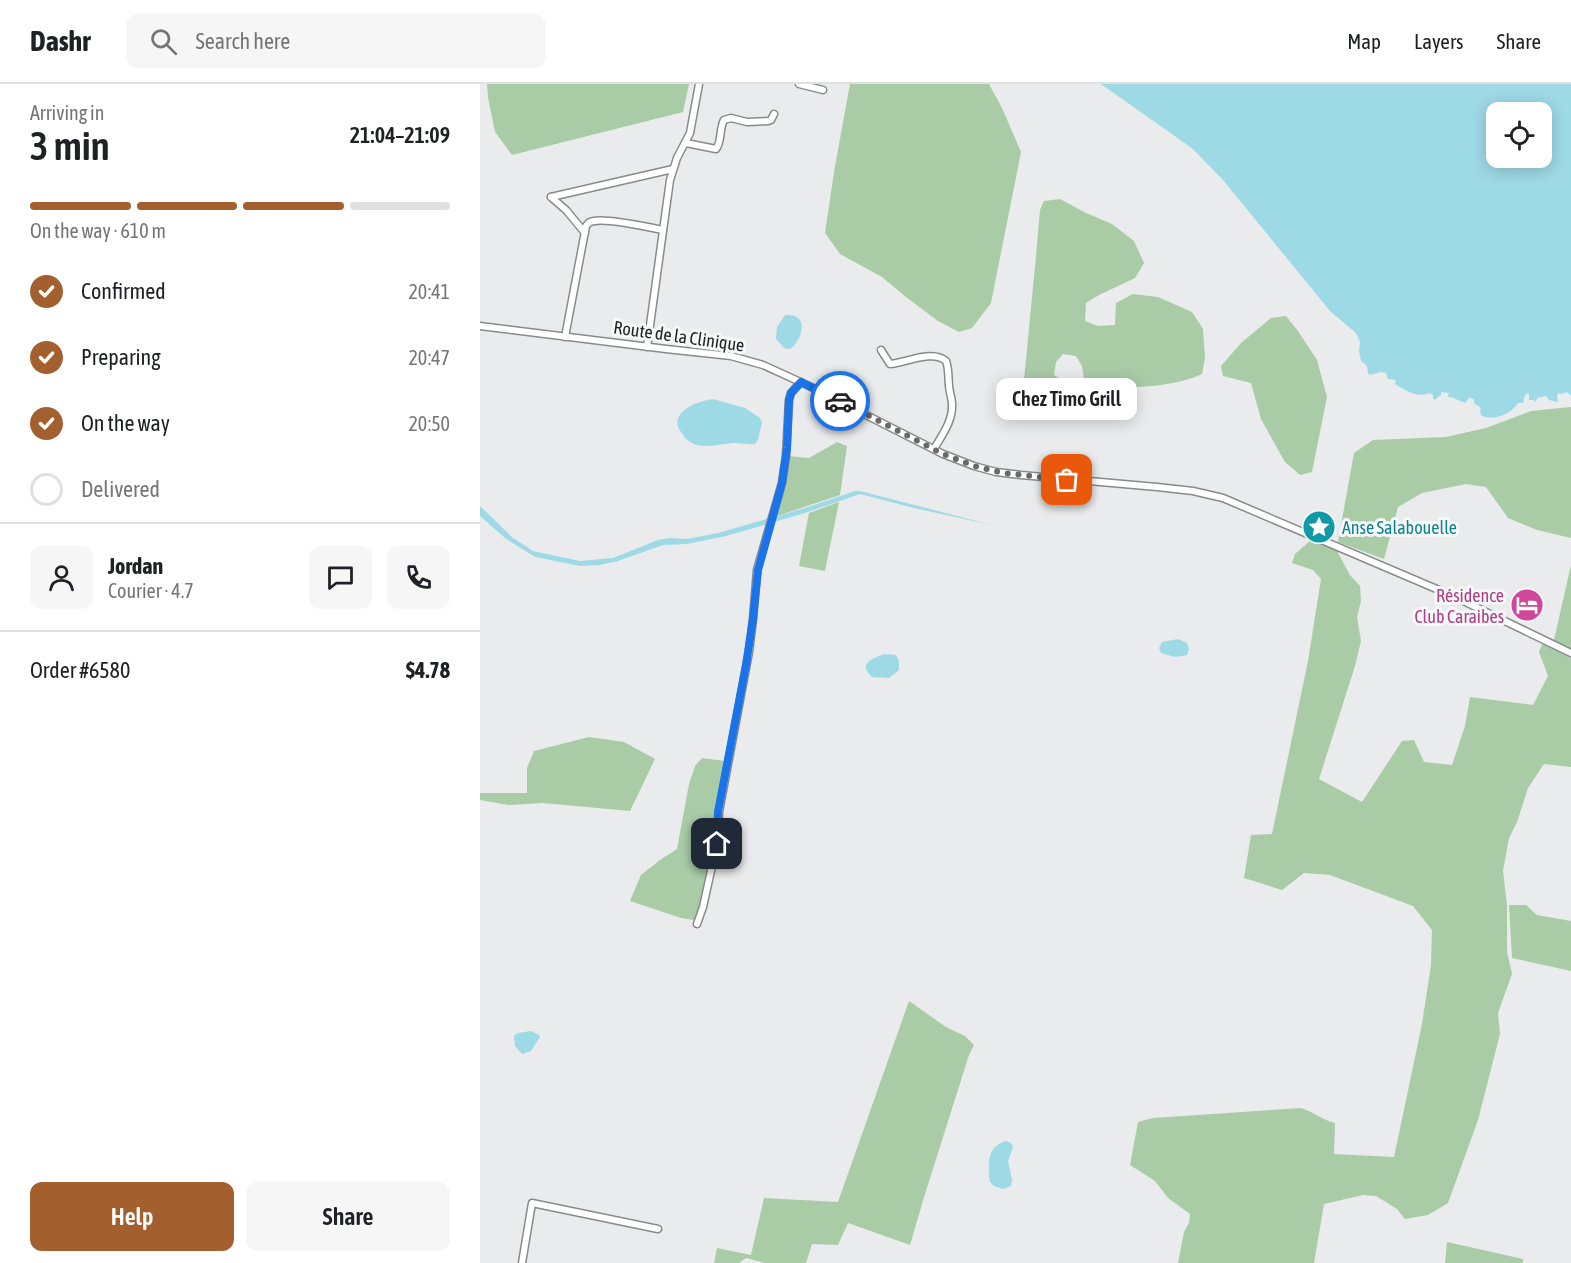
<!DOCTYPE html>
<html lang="en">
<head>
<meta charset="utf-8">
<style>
	body { margin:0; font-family:"Asap Condensed",sans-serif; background:#f6f6f6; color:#202124; height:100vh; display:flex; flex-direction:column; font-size:22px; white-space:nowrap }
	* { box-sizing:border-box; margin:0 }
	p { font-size:20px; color:#757577 }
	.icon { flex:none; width:33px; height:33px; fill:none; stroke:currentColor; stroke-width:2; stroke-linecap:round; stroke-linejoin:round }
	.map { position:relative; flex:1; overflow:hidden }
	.drawer { display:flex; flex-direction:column; background:#fff; width:480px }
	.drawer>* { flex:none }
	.buttons { position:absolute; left:1006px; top:18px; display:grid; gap:12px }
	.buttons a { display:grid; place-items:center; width:66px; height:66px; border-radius:12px; background:#fff; box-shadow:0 3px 15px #0003; font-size:30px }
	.pin { position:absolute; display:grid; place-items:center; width:51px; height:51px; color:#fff; margin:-26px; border-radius:12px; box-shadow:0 3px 9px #0006 }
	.courier { position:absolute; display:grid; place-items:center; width:60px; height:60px; margin:-30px; border:4px solid #1a73e8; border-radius:50%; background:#fff; color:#222; box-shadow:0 2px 8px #0007 }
	.bubble { position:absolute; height:42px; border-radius:12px; background:#fff; box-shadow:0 3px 15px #0003; font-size:20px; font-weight:600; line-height:42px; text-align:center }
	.overview em { font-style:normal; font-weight:600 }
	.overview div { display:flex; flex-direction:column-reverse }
	.overview { display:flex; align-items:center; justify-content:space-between; height:102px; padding:0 30px }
	h1 { font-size:39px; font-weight:600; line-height:45px }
	.bar { display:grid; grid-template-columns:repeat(4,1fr); gap:9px 6px; align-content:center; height:72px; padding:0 30px }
	.bar i { height:8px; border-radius:4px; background:#e0e0e0 }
	.bar .current { background:#a3602e }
	.bar p { grid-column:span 4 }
	.line { display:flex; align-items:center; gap:15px; padding:0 30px; border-top:2px solid #e0e0e0 }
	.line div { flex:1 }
	.round { display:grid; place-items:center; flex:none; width:63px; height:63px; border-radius:12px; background:#f6f6f6 }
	ol { padding:0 30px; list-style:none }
	li { display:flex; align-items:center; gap:18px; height:66px }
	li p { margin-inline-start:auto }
	li .icon { padding:6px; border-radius:50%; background:#a3602e; color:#fff; stroke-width:4 }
	li:last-child { color:#757577 }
	li i { width:33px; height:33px; border:3px solid #e0e0e0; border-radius:50% }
	.cta { display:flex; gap:12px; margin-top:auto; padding:12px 30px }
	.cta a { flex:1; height:69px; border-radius:12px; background:#a3602e; color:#fff; font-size:24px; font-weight:600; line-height:69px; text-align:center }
	.cta a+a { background:#f6f6f6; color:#202124 }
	header { display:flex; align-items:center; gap:36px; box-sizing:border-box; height:84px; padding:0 30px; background:#fff; border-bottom:2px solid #e0e0e0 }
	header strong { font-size:28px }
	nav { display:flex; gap:33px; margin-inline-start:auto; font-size:21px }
	.search { width:420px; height:54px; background:#f6f6f6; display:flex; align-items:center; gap:15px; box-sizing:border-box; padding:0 21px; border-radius:12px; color:#757577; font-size:22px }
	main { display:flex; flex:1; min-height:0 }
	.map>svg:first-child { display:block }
	.green { fill:#a9cba6 }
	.water { fill:#9ed9e6; fill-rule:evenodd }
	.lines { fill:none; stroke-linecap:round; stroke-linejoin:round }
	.street-casing { stroke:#898a8b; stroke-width:9 }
	.street { stroke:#fff; stroke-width:6 }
	.done { stroke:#696969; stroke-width:6; stroke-dasharray:0 10.8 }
	.route { stroke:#1a73e8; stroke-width:8 }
	.labels { text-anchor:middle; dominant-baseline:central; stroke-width:6; stroke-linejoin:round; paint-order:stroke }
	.street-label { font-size:18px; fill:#232323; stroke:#f7f8f9 }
	.culture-label { font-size:18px; fill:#0d838f; stroke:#f7f8f9; text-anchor:start }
	.hotel-label { font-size:18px; fill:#b23c85; stroke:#f7f8f9; text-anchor:end }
</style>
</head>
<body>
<header>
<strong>Dashr</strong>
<div class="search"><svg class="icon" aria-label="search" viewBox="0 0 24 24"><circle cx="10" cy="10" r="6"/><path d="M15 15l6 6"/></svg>Search here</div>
<nav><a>Map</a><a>Layers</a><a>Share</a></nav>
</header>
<main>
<section class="drawer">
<div class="overview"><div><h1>3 min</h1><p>Arriving in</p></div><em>21:04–21:09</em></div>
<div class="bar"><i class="current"></i><i class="current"></i><i class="current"></i><i></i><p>On the way · 610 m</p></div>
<ol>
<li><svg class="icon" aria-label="check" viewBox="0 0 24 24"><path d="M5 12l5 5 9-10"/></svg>Confirmed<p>20:41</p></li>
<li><svg class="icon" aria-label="check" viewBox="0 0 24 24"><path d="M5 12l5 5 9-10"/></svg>Preparing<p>20:47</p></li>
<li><svg class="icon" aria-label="check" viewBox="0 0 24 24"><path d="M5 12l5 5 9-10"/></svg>On the way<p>20:50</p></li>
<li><i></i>Delivered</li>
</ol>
<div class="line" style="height:108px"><a class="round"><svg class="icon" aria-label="person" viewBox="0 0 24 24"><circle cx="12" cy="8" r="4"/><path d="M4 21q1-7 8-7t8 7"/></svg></a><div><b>Jordan</b><p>Courier · 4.7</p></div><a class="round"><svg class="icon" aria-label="chat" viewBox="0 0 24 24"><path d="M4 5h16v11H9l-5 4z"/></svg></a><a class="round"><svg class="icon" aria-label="phone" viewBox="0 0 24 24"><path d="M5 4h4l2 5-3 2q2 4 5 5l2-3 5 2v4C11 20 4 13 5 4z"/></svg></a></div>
<div class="line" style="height:78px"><div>Order #6580</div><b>$4.78</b></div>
<div class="cta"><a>Help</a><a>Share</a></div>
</section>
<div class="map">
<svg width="1091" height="1179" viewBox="0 0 1091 1179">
	<rect width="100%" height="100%" fill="#eaebec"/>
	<g class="green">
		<polygon points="7,0 209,0 203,28 32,71 15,48 8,13"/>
		<polygon points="370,0 509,0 522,24 541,68 511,219 492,244 479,248 458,237 426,213 402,193 360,170 345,149 354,88"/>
		<path d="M580,115l26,14 26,11 22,17 10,22 -9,15 -36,17 -13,8 -1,18 13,5 17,-1 1,-22 17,-9 25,3 34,15 11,17 2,29 -3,16c-31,14 -86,18 -118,5l-2,-13 -6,-10 -13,-2 -7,8 -2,13 16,10 -11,18c-17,-2 -28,-6 -35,-23l12,-124 4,-46 4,-9z"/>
		<polygon points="806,232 818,247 837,276 847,313 832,388 820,391 805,378 781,335 771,299 743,292 741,282 761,259 791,234"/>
		<polygon points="1091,323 1091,454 1057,446 1028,434 1006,403 986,400 942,409 918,423 904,475 858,458 874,369 893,356 966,353 1006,344 1051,327"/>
		<polygon points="357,358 367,362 360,411 294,433 308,372 329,374"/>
		<polygon points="359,418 345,487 319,482 329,429"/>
		<path d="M831,456l26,11 13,24 10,11 1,15 -4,16 4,24 -6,25 -36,113 43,23 40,-61 12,-1 10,22 28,3 13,-39 5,-29 63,8 15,-29 -9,-24 3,-8 29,13v110l-27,-3 -16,24 -11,34 -8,16 -6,33 4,34v47l5,22 -14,39 2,21 -22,86 -30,83 -20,12 -23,4 -8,-10 -21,-13 -13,-1 -39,9 -10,59h-136l6,-31 5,-9 1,-9 -22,-16 -13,-17 -25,-16 8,-43 15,-4 148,-10c12,4 22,12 34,15l-1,31 60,3 28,-133 9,-59 1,-35 -19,-24 -83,-31 -26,-2 -22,17 -38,-12 7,-43 21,-1 36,-173 13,-82 -8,-9 -21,-7 3,-9z"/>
		<polygon points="1091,481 1091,564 1074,556"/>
		<polygon points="109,653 144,658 175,675 150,727 63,719 29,721 0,716 0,709 47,709 47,684 54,667"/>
		<polygon points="222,674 245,677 235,753 220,826 214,836 201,834 150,817 161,791 180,776 197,765 209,700 215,682"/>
		<polygon points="1029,821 1046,821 1057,831 1091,837 1091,887 1032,874"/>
		<polygon points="429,917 466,943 485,952 494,961 489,971 445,1110 430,1161 368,1139 358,1161 332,1160 326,1179 285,1179 266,1174 259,1179 234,1179 237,1164 271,1171 284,1114 358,1118"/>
		<polygon points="967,1158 1043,1175 1043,1179 965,1179"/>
	</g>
	<g class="water">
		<path d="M621,0h470v312l-4,-4 -5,2 -3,-1 -2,3 1,6 -9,-2 -3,-4 -9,2 -1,4 -3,-2h-4v-6l-2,-1 -3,5 -1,5h-5c-7,11 -25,19 -37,12l-1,-4 1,-3 -7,-5v-3l-4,-3 -5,6 -14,-6h-3l1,-4 -8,-1v3l-2,1 -4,4 -2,-2v-3l-3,-2c-13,5 -24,-2 -35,-9l1,-4 -8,-1 -2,-6 -5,-1 -11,3 -2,-2 -1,-7 -6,-5 -2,-10 1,-9 -4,-9 -26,-22 -107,-131 -30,-31zM1017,28h45v46h-45z"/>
		<path d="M305,231c3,0 7,0 10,1 14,7 3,28 -5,33l-6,-1 -8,-9 1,-12z"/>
		<path d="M233,315l32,9 15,10 2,4 -4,18 -3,4c-7,1 -13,-1 -19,-1 -14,0 -34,7 -46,-1 -4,-2 -7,-7 -9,-10 -14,-20 17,-31 32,-33z"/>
		<polygon points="375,407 380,407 512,441 434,424 380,410 325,429 246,452 207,460 183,461 138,477 120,481 100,482 55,473 25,454 0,432 0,422 33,454 53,467 100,477 133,474 178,456 190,454 207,455 238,449 325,424"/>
		<polygon points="698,555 707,559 709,565 707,571 695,573 681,569 679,564 682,558"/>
		<path d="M405,570l11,1 3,6v9l-10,8 -17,-1c-2,-3 -6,-6 -6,-9 -1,-8 13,-12 19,-14z"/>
		<polygon points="51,947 59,951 60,953 51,967 42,970 35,962 34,952 38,949"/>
		<path d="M527,1057l5,3 1,3 -5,14 4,19 -1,6 -8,3 -9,-3 -4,-4c-2,-16 -4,-37 17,-41z"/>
	</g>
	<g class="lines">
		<defs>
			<g id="street">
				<polyline points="319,0 343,6"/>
				<path d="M206,59l30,6c6,-7 3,-20 8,-29l7,-2 16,4 21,-1 3,-1 3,-6"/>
				<polyline points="71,113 193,85"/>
				<polyline points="71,113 86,126 105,149"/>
				<polyline points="0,242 186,265 251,272 283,281 327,301 463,370 494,382 516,388 541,391 677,403 713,407 743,414 973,512 1091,569"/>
				<path d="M85,253l21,-111c3,-4 3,-4 8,-5 15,-3 53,6 69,9"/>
				<polyline points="167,263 190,96 197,74 210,49 219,0"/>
				<path d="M401,266l9,14c15,-1 43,-15 56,-3 3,8 2,15 3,24 0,6 3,13 3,19 1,17 -10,31 -18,45"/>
				<polyline points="217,840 223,823 238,755 239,728 269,568 273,535 277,486 302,399 306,372 309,316 311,309 321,298"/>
				<polyline points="42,1179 52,1119 178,1145"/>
			</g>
		</defs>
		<use href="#street" class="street-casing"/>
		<use href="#street" class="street"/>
	</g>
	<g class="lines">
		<polyline class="done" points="360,317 463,370 494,382 524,389 587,396"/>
		<polyline class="route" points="237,760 238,728 266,581 273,535 278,486 302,399 307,364 309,316 311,309 321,298 360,317"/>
	</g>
	<defs>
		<symbol id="sight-disc" viewBox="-11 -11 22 22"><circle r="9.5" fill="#0f9aa8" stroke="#f7f8f9"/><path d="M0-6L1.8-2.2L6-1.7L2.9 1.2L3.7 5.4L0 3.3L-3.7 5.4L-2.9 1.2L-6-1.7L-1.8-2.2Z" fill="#fff"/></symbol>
		<symbol id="hotel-disc" viewBox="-11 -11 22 22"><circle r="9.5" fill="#d1479c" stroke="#f7f8f9"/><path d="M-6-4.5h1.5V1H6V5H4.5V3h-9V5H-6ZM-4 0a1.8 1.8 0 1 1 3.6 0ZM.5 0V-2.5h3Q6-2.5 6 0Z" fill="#fff"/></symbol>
	</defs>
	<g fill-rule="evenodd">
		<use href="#sight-disc" x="820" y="424" width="38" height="38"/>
		<use href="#hotel-disc" x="1028" y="502" width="38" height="38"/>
	</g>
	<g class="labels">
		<g class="street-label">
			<text transform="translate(199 252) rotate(8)">Route de la Clinique</text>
		</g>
		<g class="culture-label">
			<text x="862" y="443">Anse Salabouelle</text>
		</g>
		<g class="hotel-label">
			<text x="1024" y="511">Résidence<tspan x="1024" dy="21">Club Caraibes</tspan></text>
		</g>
	</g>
</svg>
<div class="buttons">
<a><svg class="icon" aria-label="locate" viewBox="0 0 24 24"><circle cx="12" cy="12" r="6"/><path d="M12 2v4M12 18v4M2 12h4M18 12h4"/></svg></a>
</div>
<div class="pin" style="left:587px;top:396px;background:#ea580c"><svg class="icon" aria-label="bag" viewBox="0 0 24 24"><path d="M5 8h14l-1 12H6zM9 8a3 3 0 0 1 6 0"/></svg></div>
<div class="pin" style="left:237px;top:760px;background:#1f2937"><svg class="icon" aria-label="home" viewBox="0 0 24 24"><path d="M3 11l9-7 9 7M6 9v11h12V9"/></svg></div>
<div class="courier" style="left:360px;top:317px"><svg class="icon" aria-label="car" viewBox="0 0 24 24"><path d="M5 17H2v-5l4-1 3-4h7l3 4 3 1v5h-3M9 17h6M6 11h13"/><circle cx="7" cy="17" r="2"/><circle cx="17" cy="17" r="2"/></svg></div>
<div class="bubble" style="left:516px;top:294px;width:141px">Chez Timo Grill</div>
</div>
</main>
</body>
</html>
